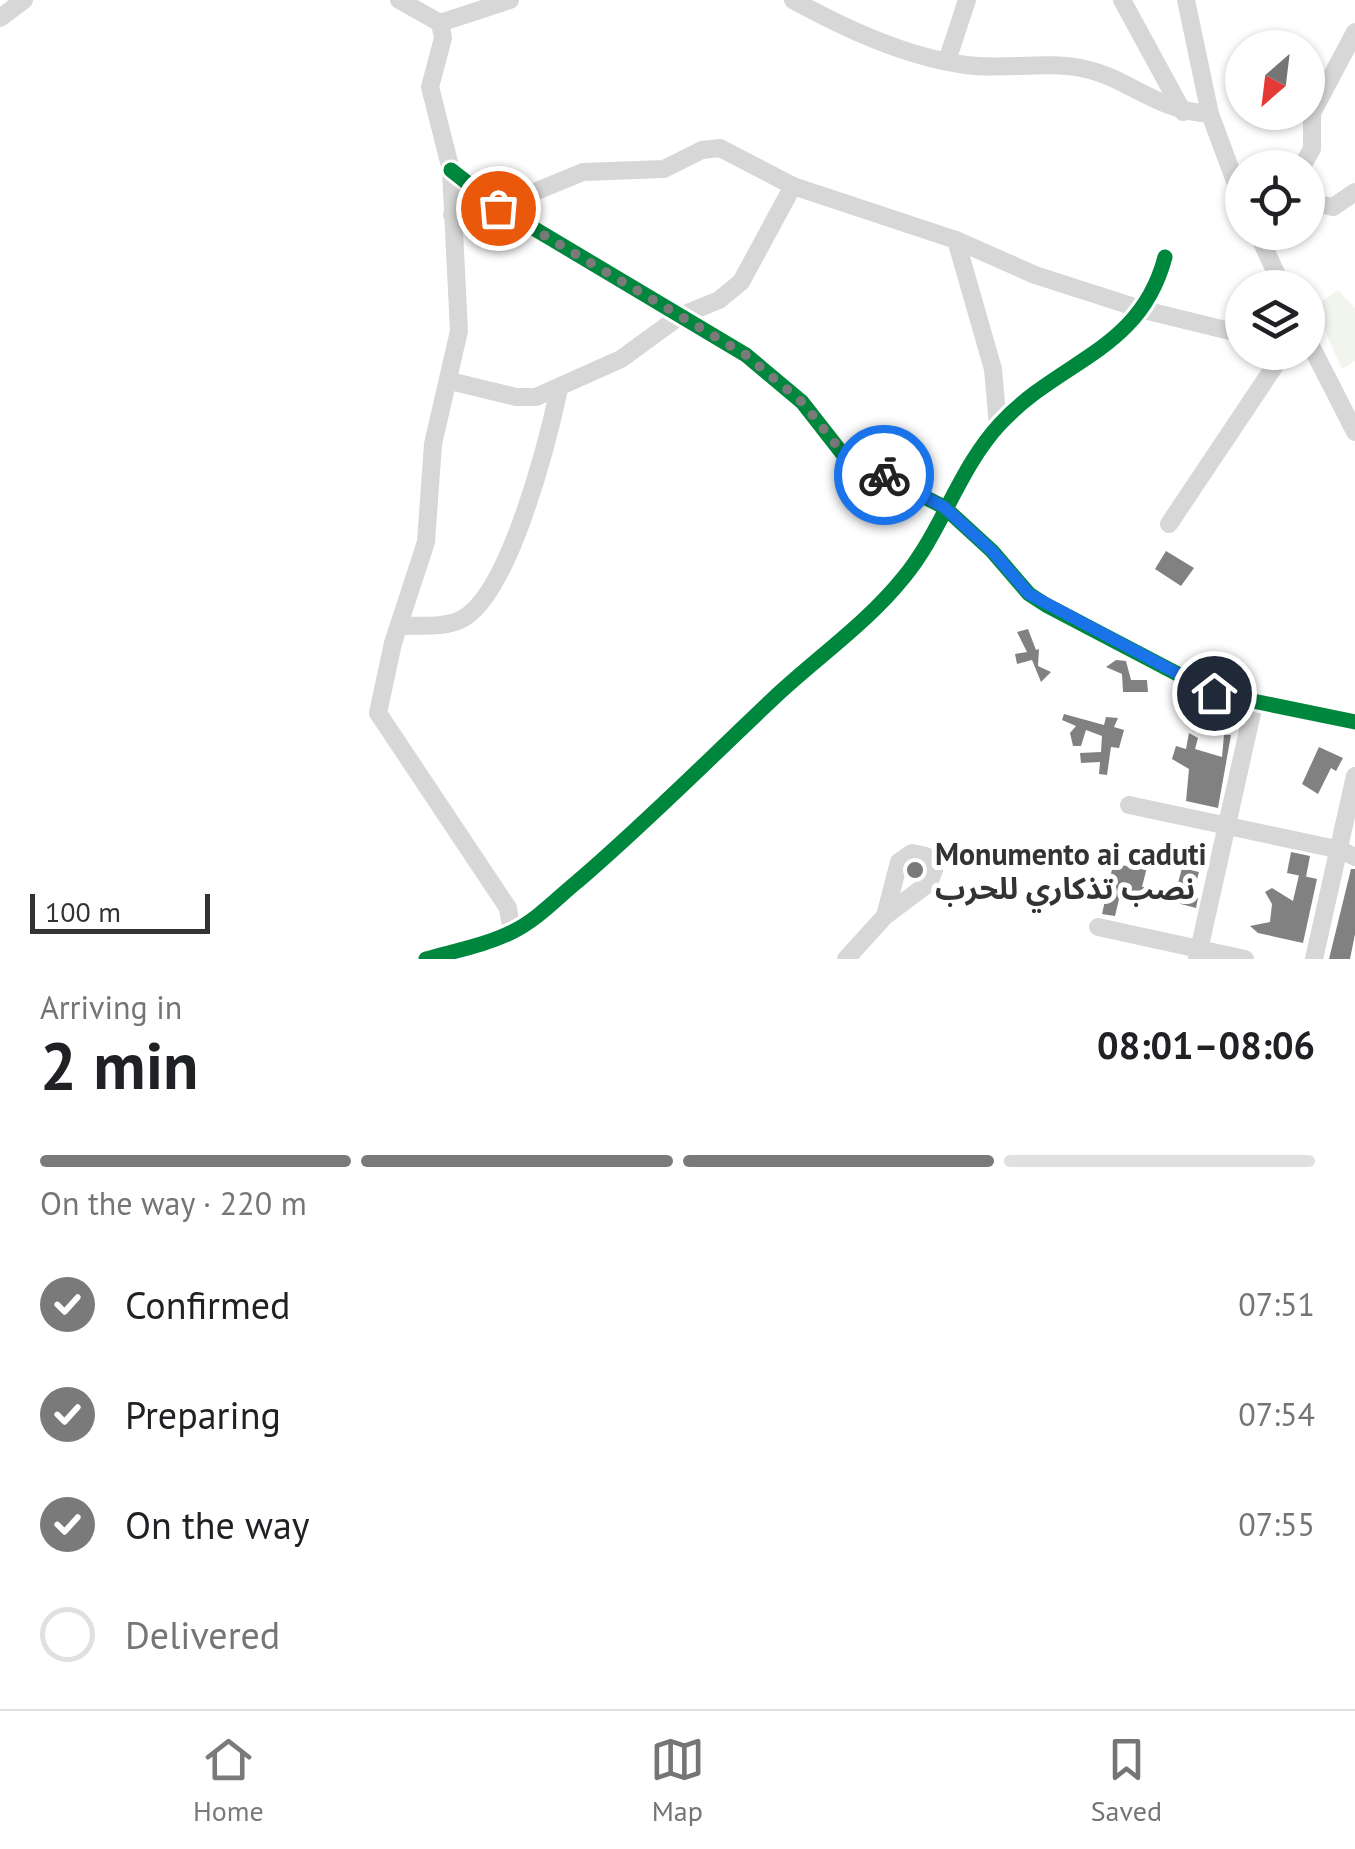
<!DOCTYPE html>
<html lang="en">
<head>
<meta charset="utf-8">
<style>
	body { margin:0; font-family:"PT Sans","Noto Sans Arabic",sans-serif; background:#f2f2f2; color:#202124; height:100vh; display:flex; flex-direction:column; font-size:38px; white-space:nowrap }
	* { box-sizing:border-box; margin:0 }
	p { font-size:32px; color:#757577 }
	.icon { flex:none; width:55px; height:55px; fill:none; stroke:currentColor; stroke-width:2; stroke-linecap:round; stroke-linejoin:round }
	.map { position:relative; height:959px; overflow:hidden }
	.drawer { display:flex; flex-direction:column; background:#fff; flex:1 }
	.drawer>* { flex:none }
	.needle { width:65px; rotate:208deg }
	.fabs { position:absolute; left:1225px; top:30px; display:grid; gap:20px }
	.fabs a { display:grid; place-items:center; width:100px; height:100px; border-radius:50%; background:#fff; box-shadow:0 2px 8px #0004; font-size:50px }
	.scale { position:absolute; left:30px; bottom:25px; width:180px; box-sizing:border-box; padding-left:10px; border:5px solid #333; border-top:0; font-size:28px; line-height:35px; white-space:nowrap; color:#333; -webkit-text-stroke:8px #fff; paint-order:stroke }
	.pin { position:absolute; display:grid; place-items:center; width:85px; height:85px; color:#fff; margin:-42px; border:5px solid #fff; border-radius:50%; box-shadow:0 2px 10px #0007 }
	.courier { position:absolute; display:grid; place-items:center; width:100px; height:100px; margin:-50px; border:8px solid #1a73e8; border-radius:50%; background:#fff; color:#222; box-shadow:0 2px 12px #0007 }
	.headline em { font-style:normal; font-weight:700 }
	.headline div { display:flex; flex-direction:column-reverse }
	.headline { display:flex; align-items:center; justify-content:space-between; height:170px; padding:0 40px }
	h1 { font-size:65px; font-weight:700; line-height:75px }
	.bar { display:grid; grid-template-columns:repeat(4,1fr); gap:15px 10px; align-content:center; height:120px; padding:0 40px }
	.bar i { height:12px; border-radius:8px; background:#e0e0e0 }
	.bar .active { background:#7a7a7a }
	.bar p { grid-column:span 4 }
	ol { padding:0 40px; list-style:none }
	li { display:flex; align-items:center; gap:30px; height:110px }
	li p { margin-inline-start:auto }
	li .icon { padding:10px; border-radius:50%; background:#7a7a7a; color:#fff; stroke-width:4 }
	li:last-child { color:#757577 }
	li i { width:55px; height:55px; border:5px solid #e0e0e0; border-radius:50% }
	.tabs { display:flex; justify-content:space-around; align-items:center; height:140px; border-top:2px solid #e0e0e0; background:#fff; font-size:28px; color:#757577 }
	.tabs a { display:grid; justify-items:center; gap:5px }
	.tabs .active { color:#7a7a7a }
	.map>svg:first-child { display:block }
	.green { fill:#f1f5ed }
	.building { fill:#818181 }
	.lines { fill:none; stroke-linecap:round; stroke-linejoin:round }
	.minor { stroke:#d7d7d7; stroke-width:18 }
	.cycleway-casing { stroke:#fff; stroke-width:21 }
	.cycleway { stroke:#00873e; stroke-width:15 }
	.done { stroke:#7a7a7a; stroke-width:10; stroke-dasharray:0 18 }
	.route { stroke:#1a73e8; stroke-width:12 }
	.poi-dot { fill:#7a7a7a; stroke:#fff; stroke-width:4 }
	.labels { text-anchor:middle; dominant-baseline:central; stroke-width:10; stroke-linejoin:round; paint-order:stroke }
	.poi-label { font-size:30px; font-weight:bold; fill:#333; stroke:#fff; text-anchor:start }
</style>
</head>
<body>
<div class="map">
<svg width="1355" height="959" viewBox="0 0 1355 959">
	<rect width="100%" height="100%" fill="#fff"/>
	<polygon class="green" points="1338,290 1355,308 1355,361 1342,369 1314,307"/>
	<g class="building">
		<polygon points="1166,551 1194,568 1181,586 1155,569"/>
		<polygon points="1028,629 1036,650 1039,649 1038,666 1051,672 1041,682 1032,660 1017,664 1015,654 1027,652 1017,632"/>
		<polygon points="1213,654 1224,661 1239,685 1219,670 1215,676 1205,670"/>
		<polygon points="1116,660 1126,661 1131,680 1147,680 1148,692 1123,692 1122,674 1106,667"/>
		<polygon points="1064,714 1104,725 1106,717 1118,718 1114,727 1124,730 1119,748 1111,747 1107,775 1099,774 1100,762 1081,763 1080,753 1101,752 1102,736 1086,730 1081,746 1073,746 1070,733 1076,726 1062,720"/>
		<polygon points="1189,733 1198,738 1195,749 1222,757 1224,735 1231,735 1218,808 1186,801 1189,769 1172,759 1176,746 1186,749"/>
		<polygon points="1319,747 1343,758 1336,771 1331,768 1318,794 1302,784"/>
		<polygon points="1291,852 1310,856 1306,877 1287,873"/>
		<polygon points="1113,865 1147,867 1142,887 1158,887 1158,901 1120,895 1115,916 1102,914"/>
		<polygon points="1182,868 1199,872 1192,897 1198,898 1196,908 1173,902"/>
		<polygon points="1351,869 1355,869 1355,934 1350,959 1329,959"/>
		<polygon points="1299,875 1317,879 1303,943 1258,933 1250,926 1270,922 1272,904 1265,892 1272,888 1293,901"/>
	</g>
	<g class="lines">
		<g class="minor">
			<polyline points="399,0 440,23 443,38 430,87 451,170 459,331 433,444 426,542 393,643 378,713 508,908 512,932"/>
			<path d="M793,0c53,29 113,57 173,65 37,5 78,-4 115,3 47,9 72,42 129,46"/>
			<polyline points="1122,0 1183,112"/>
			<polyline points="1186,0 1210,114 1242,200"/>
			<polyline points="0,18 24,0"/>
			<polyline points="440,23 510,0"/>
			<polyline points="947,61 967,0"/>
			<polyline points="1301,168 1312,149 1312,113 1355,32"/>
			<polyline points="451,170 498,207 746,355 802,402 845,457 944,507 992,551 1029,594 1046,605 1214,693 1355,722"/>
			<polyline points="1308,202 1333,207 1355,192"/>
			<polyline points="452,215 498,207 583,172 664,169 702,150 720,148 793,186 956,240 1035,275 1144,310 1242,334"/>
			<polyline points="1257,232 1283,288"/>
			<polyline points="956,240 993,369 998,426"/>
			<polyline points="1308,340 1355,432"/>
			<polyline points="450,381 516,397 536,397 621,359 680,316 719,300 741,282 793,186"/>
			<polyline points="1169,524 1284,352"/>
			<path d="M399,626c18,-1 45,2 61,-6 49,-22 88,-180 99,-231"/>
			<polyline points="1129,805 1341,850 1355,857"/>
			<polyline points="1098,927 1245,959"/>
			<path d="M426,959c28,-8 60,-14 86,-27 25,-12 45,-34 66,-51 69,-59 133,-124 199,-186 42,-39 91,-73 127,-118 38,-46 55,-109 96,-153 60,-65 140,-72 165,-167"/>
			<polyline points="846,959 885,916 929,883 934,870 926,856 912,853 899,862 885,916"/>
			<polyline points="1197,959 1254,704"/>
			<polyline points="1314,959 1355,776"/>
		</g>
		<defs>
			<g id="cycleway">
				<polyline points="451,170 498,207 746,355 802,402 845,457 944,507 992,551 1029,594 1046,605 1214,693 1355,722"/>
				<path d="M426,959c28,-8 60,-14 86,-27 25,-12 45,-34 66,-51 69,-59 133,-124 199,-186 42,-39 91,-73 127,-118 38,-46 55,-109 96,-153 60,-65 140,-72 165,-167"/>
			</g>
		</defs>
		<use href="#cycleway" class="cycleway-casing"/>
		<use href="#cycleway" class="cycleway"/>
	</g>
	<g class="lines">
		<polyline class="done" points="498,208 746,355 802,402 846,457 884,475"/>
		<polyline class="route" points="884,475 944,507 992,551 1029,594 1214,693"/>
	</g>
	<circle class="poi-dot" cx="915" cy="870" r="10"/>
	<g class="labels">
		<g class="poi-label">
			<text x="935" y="853">Monumento ai caduti<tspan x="935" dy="34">نصب تذكاري للحرب</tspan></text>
		</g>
	</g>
</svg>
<div class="fabs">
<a><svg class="needle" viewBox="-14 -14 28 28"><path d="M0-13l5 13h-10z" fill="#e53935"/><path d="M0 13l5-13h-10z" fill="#757577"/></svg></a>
<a><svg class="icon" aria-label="locate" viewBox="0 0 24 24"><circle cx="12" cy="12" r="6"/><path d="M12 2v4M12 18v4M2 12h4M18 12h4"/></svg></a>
<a><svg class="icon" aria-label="layers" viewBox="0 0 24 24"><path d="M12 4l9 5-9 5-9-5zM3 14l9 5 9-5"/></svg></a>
</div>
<div class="scale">100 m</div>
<div class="pin" style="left:498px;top:208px;background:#ea580c"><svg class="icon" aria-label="bag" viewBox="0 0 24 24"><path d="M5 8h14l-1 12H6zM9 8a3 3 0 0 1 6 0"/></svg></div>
<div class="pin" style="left:1214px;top:693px;background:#1f2937"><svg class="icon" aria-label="home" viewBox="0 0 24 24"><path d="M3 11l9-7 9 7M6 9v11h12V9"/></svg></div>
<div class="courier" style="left:884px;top:475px"><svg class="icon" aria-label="bike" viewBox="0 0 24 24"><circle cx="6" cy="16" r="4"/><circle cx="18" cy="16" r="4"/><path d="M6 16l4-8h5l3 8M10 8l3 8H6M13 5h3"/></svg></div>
</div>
<section class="drawer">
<div class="headline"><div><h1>2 min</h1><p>Arriving in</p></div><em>08:01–08:06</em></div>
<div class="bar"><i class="active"></i><i class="active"></i><i class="active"></i><i></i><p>On the way · 220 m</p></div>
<ol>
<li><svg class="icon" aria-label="check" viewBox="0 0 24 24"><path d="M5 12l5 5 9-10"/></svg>Confirmed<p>07:51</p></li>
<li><svg class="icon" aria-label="check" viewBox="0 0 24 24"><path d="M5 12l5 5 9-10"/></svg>Preparing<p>07:54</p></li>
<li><svg class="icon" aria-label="check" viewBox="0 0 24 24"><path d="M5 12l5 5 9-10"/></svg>On the way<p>07:55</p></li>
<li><i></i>Delivered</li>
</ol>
</section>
<nav class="tabs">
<a class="active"><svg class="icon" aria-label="home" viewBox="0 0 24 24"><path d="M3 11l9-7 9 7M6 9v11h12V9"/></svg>Home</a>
<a><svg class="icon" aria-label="map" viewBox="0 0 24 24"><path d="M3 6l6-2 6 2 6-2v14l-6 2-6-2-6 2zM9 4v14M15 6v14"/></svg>Map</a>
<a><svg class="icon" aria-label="saved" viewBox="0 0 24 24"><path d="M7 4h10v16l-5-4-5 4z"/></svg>Saved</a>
</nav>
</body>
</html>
